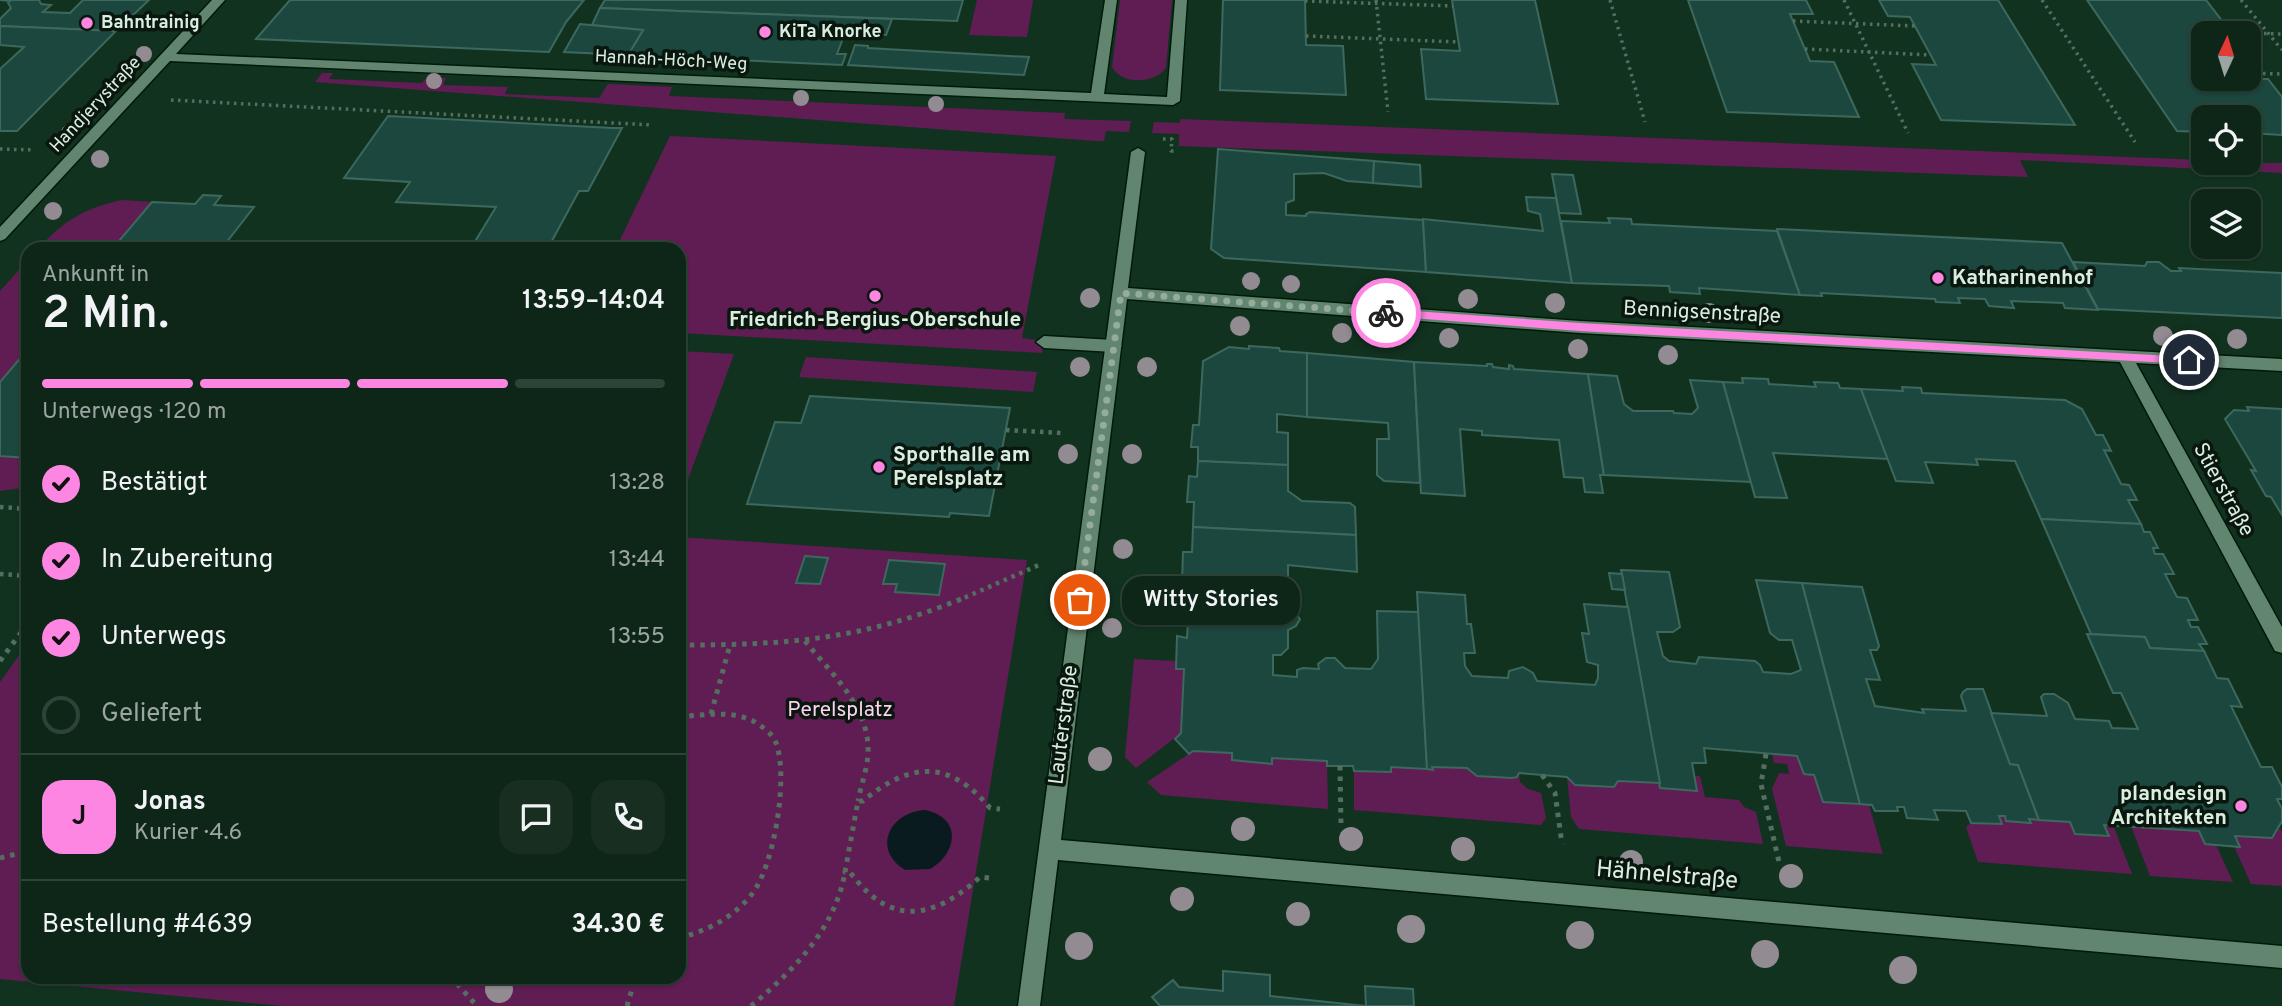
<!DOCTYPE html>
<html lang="de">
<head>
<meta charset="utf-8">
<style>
	body { margin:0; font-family:Overpass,sans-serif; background:#172e21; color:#f1f3f6; height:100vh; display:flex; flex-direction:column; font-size:26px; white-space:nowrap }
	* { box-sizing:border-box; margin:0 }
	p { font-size:23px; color:#9ba5a2 }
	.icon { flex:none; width:38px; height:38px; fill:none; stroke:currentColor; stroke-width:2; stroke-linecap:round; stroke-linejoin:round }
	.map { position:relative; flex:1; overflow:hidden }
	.drawer { position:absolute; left:21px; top:242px; width:665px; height:742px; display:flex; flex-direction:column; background:#0e2618; border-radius:21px; box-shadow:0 2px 5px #0004,0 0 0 2px #2e4337 }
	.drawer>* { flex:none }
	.needle { width:46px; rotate:4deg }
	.fabs { position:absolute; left:2191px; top:21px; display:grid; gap:14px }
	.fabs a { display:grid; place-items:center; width:70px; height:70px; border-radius:14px; background:#0e2618; box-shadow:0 2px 5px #0004,0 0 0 2px #2e4337; font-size:35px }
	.pin { position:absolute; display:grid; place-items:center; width:60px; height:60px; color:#fff; margin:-30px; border:4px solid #fff; border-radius:50%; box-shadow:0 2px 7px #0007 }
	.courier { position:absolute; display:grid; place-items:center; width:70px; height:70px; margin:-35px; border:5px solid #fd86e2; border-radius:50%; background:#fff; color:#222; box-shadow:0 2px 9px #0007 }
	.bubble { position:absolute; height:49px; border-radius:21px; background:#0e2618; box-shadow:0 2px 5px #0004,0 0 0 2px #2e4337; font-size:23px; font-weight:600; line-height:49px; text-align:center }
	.summary em { font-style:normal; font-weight:600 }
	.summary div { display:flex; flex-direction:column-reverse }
	.summary { display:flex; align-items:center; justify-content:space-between; height:119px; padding:0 21px }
	h1 { font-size:46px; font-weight:600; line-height:52px }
	.bar { display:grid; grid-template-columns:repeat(4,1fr); gap:10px 7px; align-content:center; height:84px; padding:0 21px }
	.bar i { height:9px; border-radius:5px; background:#2e4337 }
	.bar .selected { background:#fd86e2 }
	.bar p { grid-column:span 4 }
	.line { display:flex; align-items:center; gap:18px; padding:0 21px; border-top:2px solid #2e4337 }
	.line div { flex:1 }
	.round { display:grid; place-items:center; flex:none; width:74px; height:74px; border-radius:21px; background:#172e21 }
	ol { padding:0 21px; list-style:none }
	li { display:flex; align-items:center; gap:21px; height:77px }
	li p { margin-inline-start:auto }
	li .icon { padding:7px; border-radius:50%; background:#fd86e2; color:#111; stroke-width:4 }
	li:last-child { color:#9ba5a2 }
	li i { width:38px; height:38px; border:4px solid #2e4337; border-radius:50% }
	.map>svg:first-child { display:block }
	.green { fill:#601d53 }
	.water { fill:#0a1b20 }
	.building { fill:#1c473e; stroke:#3d685d; stroke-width:2 }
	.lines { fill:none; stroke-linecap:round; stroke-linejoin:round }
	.service-casing { stroke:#001a09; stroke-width:3 }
	.minor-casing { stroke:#001a09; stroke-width:3 }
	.path-far2 { stroke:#546f5f; stroke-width:3.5; stroke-dasharray:2.5 4.5; stroke-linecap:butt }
	.path-far1 { stroke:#546f5f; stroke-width:4.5; stroke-dasharray:3.5 5; stroke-linecap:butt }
	.path { stroke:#546f5f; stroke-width:5; stroke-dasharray:4.5 6; stroke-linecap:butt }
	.service { fill:#62856f; fill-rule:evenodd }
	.minor { fill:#62856f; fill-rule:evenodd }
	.tree { fill:#938b92 }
	.route { fill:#fd86e2 }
	.done { stroke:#95ac9d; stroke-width:7; stroke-dasharray:0 12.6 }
	.poi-dot { fill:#fd86e2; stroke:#09170e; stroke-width:2.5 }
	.labels { text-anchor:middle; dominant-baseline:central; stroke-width:7; stroke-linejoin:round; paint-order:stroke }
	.far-poi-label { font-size:18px; font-weight:bold; fill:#dbede1; stroke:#09170e; text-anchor:start }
	.far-street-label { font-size:18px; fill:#dbede1; stroke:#09170e }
	.poi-label { font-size:21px; font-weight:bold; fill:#dbede1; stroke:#09170e; text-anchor:start }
	.street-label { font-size:21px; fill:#dbede1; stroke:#09170e }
	.park-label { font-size:21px; fill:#fcd3f0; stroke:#09170e }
	.near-street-label { font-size:24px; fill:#dbede1; stroke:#09170e }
</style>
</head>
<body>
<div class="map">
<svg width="2282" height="1006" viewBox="0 0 2282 1006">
	<rect width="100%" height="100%" fill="#123220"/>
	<g class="green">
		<polygon points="977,0 1033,0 1027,37 969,35"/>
		<path d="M1120,0h52l-6,68c-12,16 -44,17 -54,-1z"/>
		<polygon points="322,73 333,73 329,79 422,83 427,77 446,78 443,85 508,87 505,94 599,98 608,84 672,87 669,96 1065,113 1064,119 1131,121 1129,132 1106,131 1104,141 1095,141 315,82"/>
		<polygon points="1181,119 2203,160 2203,163 2282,163 2282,173 2020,160 2028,177 1179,146 1179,134 1152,133 1154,122 1179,123"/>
		<polygon points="670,136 1056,156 1022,338 1045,341 1042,353 679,333 679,248 616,248"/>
		<path d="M122,200l30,2 -39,46h-74c24,-27 46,-40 83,-48z"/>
		<polygon points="28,260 28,349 0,382 0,291"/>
		<polygon points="679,351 734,354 679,504"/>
		<polygon points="806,357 1037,372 1033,392 799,377"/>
		<polygon points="0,456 28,458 28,487 0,491"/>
		<polygon points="679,537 1027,560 954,1006 283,1006 0,979 0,682 28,643 28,976 679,976"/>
		<polygon points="1134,659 1176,661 1176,669 1184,669 1181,733 1136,768 1125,757"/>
		<polygon points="1193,751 1232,753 1232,760 1272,764 1272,758 1327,761 1328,809 1161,795 1147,782"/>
		<polygon points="1772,754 1797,756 1804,774 1814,775 1823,802 1869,805 1883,854 1786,846 1772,789 1779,773 1789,774 1787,764 1774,763"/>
		<polygon points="1391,767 1467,768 1477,776 1512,778 1517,777 1519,773 1520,782 1528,789 1541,793 1546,818 1541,825 1354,810 1354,771 1391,772"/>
		<polygon points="1694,776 1700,776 1705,797 1739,800 1744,807 1756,812 1763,844 1579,829 1571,817 1567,777 1575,785 1614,787 1618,781 1660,783 1661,788 1696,791"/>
		<polygon points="1999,816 2005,816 2006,821 2030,823 2029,819 2070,822 2075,834 2108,836 2104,825 2113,825 2132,874 1978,862 1966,827 1971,823 2002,824"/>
		<polygon points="2131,826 2199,831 2206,844 2216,845 2233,882 2150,876"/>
		<polygon points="2278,828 2282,831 2282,886 2251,884 2234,846 2240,846 2235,836 2272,838"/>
	</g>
	<path class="water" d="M925,810c37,7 33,43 5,59l-25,1c-34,-21 -15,-58 20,-60z"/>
	<g class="building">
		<polygon points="0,0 39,0 41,4 51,5 43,12 70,13 83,0 149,0 116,31 0,26 0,19 11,8 8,3 10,1"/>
		<polygon points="290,0 584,0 566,22 549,52 256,39"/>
		<polygon points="605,0 963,0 957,21 600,8"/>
		<polygon points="1223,0 1305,0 1306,45 1343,46 1346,95 1220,90"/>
		<polygon points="1452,0 1535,0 1558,104 1426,99 1421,49 1460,51"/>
		<polygon points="1688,0 1806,0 1813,14 1790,14 1810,61 1834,62 1859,117 1727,112"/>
		<polygon points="1879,0 1998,0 2075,125 1941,120 1912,64 1936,65 1910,17 1888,16"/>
		<polygon points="2087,0 2206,0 2229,30 2205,29 2209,33 2203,33 2203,79 2268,79 2282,97 2282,135 2249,133 2249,117 2203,117 2203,132 2177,131"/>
		<polygon points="600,8 892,19 886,35 845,33 837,54 846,54 842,65 628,55 643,30 592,25"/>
		<polygon points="580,24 611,27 643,30 628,55 564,52"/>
		<polygon points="0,26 116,31 17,131 0,131 0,69 24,47 0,45"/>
		<polygon points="855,45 868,46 868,48 1029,57 1024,75 848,65"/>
		<polygon points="388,116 612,128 622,128 588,191 579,191 548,248 471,248 496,207 396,202 410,182 344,178"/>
		<polygon points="1218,149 1374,161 1373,183 1347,181 1324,173 1294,174 1294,200 1286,203 1286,215 1306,216 1306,214 1310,212 1423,220 1426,272 1224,258 1211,249"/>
		<polygon points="1374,161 1420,165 1421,187 1373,183"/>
		<polygon points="1552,174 1573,175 1581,214 1559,213"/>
		<polygon points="203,195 221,196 214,205 254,207 222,248 113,248 152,202 195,204"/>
		<polygon points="1526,197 1556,198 1572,283 1426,272 1423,219 1543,231 1540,214 1528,211"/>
		<polygon points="1608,218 1631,219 1632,224 1777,231 1800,295 1699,288 1700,294 1670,292 1669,286 1572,283 1561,221 1610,223"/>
		<polygon points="1777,229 2062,243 2098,310 2065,308 2063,303 2011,301 2014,308 1989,306 1985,299 1958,298 1960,303 1936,302 1935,299 1821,293 1822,296 1800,295"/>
		<polygon points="2073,262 2145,266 2147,262 2159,262 2171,271 2181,271 2179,268 2282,273 2282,318 2098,309"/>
		<polygon points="1249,346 1279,348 1280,351 1307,353 1307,417 1277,414 1277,432 1288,433 1288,465 1198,461 1198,447 1191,447 1193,425 1199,425 1203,361 1229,347 1249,349"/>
		<polygon points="28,349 28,458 0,456 0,382"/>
		<polygon points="1307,353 1414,362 1420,483 1384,481 1377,475 1377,439 1389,439 1388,423 1307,417"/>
		<polygon points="1414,362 1487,366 1487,364 1492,364 1493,367 1509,369 1509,365 1513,366 1514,369 1588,374 1604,475 1600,475 1603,493 1585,492 1583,478 1564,477 1559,440 1482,435 1482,431 1460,429 1465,496 1421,493"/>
		<polygon points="1588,374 1617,376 1624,404 1633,411 1673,411 1674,413 1692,414 1698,408 1690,380 1723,382 1751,482 1604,475"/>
		<polygon points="1742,378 1768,379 1769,384 1816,387 1814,382 1838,383 1840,388 1861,389 1888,459 1773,453 1787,498 1755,497 1723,382 1743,383"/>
		<polygon points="1902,387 1921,388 1922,393 2065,400 2082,409 2096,435 2103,435 2111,451 2104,450 2121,484 2129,485 2137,500 2128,500 2141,524 2041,519 2015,461 1976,459 1978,465 1925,462 1933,483 1896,481 1861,389 1903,391"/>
		<polygon points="810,396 1010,408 989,516 950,513 949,517 747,504 775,422 801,423"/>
		<polygon points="2247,407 2282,409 2282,515 2271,497 2266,496 2251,470 2256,471 2225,419 2234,410 2249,411"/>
		<polygon points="1198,461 1288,465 1288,491 1302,501 1350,503 1355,507 1356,535 1193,527 1194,502 1187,502 1189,476 1197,477"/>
		<polygon points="2041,519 2141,524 2144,532 2150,532 2158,548 2153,548 2155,554 2163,554 2174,574 2165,574 2177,597 2187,598 2198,620 2188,620 2191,627 2198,627 2207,644 2199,644 2204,651 2150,648 2145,637 2091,634"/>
		<polygon points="1193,527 1356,535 1357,572 1288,565 1288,595 1291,595 1292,609 1300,619 1296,626 1288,630 1288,648 1281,655 1273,655 1273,675 1297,677 1297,670 1303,668 1319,669 1318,664 1326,658 1335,658 1345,668 1371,669 1378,659 1377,611 1419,612 1427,769 1391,767 1391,772 1354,771 1353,766 1327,766 1327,761 1272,758 1272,764 1232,760 1232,753 1193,751 1189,754 1175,739 1181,733 1184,669 1176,669 1177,636 1187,638 1188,620 1185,620 1185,617 1187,617 1188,604 1186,604 1186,599 1189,599 1189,584 1182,583 1183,552 1192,552"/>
		<polygon points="805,556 828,558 820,584 796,583"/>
		<polygon points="889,560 945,564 939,595 895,592 897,584 883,584"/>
		<polygon points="1621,570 1669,572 1680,627 1673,632 1657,632 1663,656 1669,661 1696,664 1699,657 1755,661 1760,665 1763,672 1791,674 1801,670 1792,640 1779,640 1770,633 1756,580 1802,583 1860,804 1823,802 1814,775 1804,774 1797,756 1704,748 1706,763 1692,763 1697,791 1660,788"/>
		<polygon points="1609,573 1622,574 1625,590 1612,589"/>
		<polygon points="1802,583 1862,587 1879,646 1877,650 1870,650 1880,680 1866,679 1875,706 1924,713 1922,709 1966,711 1961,696 1963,692 1967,689 1983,689 2010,764 2018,765 2039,820 2029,819 2031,823 2006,821 2005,816 1999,816 2002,824 1971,823 1966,811 1934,810 1938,820 1907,818 1904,807 1897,807 1898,811 1875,811 1872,805 1860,804"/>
		<polygon points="1417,592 1465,595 1467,624 1471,624 1475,653 1464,653 1465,666 1472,676 1508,678 1509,671 1523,667 1533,673 1537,681 1595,685 1598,678 1598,665 1587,662 1582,633 1589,634 1584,604 1628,607 1660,783 1618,781 1614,787 1575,785 1567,777 1519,773 1517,777 1512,778 1477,776 1467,768 1432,767 1433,770 1427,769"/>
		<polygon points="2087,634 2145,637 2150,648 2204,651 2217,678 2228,679 2242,707 2231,706 2261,767 2272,767 2282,787 2282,799 2277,799 2282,809 2282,821 2272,838 2235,836 2240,847 2205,844 2199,831 2104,825 2109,836 2075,834 2070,822 2039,820 2018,765 2010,764 1991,713 2047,716 2041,697 2044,694 2054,694 2068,703 2075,719 2109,721 2112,728 2138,729 2121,693 2113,693"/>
		<polygon points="1223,971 1270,975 1270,996 1366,1006 1365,986 1413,989 1414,1006 1160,1006 1152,997 1173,980 1179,987 1223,991"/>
	</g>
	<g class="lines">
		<defs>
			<polygon id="service" points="1044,336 1114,340 1122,346 1114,352 1044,348 1036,342"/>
			<g id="minor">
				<polygon points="212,0 225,0 176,54 1091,93 1105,0 1117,0 1104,94 1167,97 1175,0 1187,0 1180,101 1173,105 170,61 5,239 0,241 0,227"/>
				<polygon points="1138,148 1145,152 1128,288 1580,321 2282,359 2282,371 2136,363 2282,627 2282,653 2275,651 2120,362 1580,333 1127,299 1061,840 2282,946 2282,968 1058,860 1040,1006 1018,1006 1131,152"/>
			</g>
		</defs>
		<use href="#service" class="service-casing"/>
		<use href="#minor" class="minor-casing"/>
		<g class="path-far2">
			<polyline points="1376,0 1388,112"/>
			<polyline points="1610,0 1645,122"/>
			<polyline points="1844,0 1908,133"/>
			<polyline points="2042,0 2135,142"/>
			<polyline points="2241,0 2282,50"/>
			<polyline points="1305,1 1453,6"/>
			<polyline points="1793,21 1915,26"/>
			<polyline points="2208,32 2282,34"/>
			<polyline points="1306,36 1459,42"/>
			<polyline points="1805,49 1930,55"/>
			<polyline points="2249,73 2282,74"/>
			<polyline points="171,100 652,125"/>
			<polyline points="1163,139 1172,139 1171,151 1174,151"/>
			<polyline points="0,149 35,150"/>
		</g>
		<g class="path-far1">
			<polyline points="1006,430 1061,433"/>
			<polyline points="0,507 28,509"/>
			<polyline points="0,574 28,576"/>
			<polyline points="957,601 1039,565"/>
		</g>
		<g class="path">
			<path d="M805,641c25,31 62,64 63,106 1,18 -7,37 -10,54"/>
			<path d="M679,645c107,0 182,-5 282,-46"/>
			<polyline points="0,661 28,623"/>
			<polyline points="711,714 730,645"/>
			<path d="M679,717c24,-2 52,-7 74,4 9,5 20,13 23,22 13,34 -2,123 -24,151 -18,23 -45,37 -73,44"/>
			<polyline points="1766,754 1761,784 1779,862"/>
			<polyline points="1340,766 1341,825"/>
			<polyline points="1542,775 1555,793 1562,844"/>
			<polyline points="0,858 28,851"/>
			<path d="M989,878l-9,-1c-47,43 -90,50 -130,-5h-5l13,-71h5c47,-39 86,-42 127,7l10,1"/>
			<polyline points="450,976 477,1006"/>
			<polyline points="627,1006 636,976"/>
			<path d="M751,1006c43,-36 84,-77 94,-134"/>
		</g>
		<use href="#service" class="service"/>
		<use href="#minor" class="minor"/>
	</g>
	<g class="tree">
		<circle cx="144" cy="54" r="8"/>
		<circle cx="434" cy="81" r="8"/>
		<circle cx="801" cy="98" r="8"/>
		<circle cx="936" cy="104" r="8"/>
		<circle cx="69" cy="133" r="8"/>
		<circle cx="100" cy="159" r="9"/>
		<circle cx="53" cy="211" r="9"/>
		<circle cx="1251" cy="281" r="9"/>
		<circle cx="1291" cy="284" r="9"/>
		<circle cx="1398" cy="293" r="9"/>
		<circle cx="1090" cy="298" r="10"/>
		<circle cx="1468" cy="299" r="10"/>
		<circle cx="1555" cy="303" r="10"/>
		<circle cx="1709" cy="313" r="10"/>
		<circle cx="1240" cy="326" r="10"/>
		<circle cx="1342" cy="333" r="10"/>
		<circle cx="2163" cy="336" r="10"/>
		<circle cx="1449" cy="338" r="10"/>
		<circle cx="2237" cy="339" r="10"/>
		<circle cx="1578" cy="349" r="10"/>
		<circle cx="1668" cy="355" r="10"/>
		<circle cx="1080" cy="367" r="10"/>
		<circle cx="1147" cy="367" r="10"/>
		<circle cx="1068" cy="454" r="10"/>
		<circle cx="1132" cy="454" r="10"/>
		<circle cx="1123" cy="549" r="10"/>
		<circle cx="1112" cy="628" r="10"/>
		<circle cx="1100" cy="759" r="12"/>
		<circle cx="1243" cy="829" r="12"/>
		<circle cx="1351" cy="839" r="12"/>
		<circle cx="1463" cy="849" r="12"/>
		<circle cx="1631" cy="862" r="12"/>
		<circle cx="1791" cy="876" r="12"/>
		<circle cx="1182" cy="899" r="12"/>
		<circle cx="1298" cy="914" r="12"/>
		<circle cx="1411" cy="929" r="14"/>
		<circle cx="1580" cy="935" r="14"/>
		<circle cx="1079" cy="946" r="14"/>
		<circle cx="1765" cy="954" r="14"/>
		<circle cx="1903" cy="970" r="14"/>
		<circle cx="499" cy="989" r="14"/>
	</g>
	<polygon class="route" points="1386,309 1580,323 2189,357 2194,360 2189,364 1580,331 1386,316 1381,313"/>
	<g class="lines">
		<polyline class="done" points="1080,600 1121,293 1386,313"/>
	</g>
	<g class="poi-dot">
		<circle cx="87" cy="23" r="7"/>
		<circle cx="765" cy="32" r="7"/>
		<circle cx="1938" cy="278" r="7"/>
		<circle cx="875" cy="296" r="7"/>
		<circle cx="879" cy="467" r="7"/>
		<circle cx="2241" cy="806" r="7"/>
	</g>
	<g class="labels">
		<g class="far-poi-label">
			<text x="101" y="23">Bahntrainig</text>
			<text x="779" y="32">KiTa Knorke</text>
		</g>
		<g class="far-street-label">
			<text transform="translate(671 61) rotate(3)">Hannah-Höch-Weg</text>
			<text transform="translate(96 105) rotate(-47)">Handjerystraße</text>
		</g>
		<g class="poi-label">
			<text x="1952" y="278">Katharinenhof</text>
			<text x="875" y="320" text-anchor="middle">Friedrich-Bergius-Oberschule</text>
			<text x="893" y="455">Sporthalle am<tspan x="893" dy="24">Perelsplatz</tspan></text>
			<text x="2227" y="794" text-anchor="end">plandesign<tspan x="2227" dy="24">Architekten</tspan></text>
		</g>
		<g class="street-label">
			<text transform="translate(1702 313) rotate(3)">Bennigsenstraße</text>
			<text transform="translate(2223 490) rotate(61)">Stierstraße</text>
			<text transform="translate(1064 725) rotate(-83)">Lauterstraße</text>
		</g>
		<g class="park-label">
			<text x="840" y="710">Perelsplatz</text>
		</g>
		<g class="near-street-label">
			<text transform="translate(1667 876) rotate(5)">Hähnelstraße</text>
		</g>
	</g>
</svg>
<div class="fabs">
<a><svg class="needle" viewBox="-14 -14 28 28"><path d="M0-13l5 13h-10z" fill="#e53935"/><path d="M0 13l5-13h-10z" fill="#9ba5a2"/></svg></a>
<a><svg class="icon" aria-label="locate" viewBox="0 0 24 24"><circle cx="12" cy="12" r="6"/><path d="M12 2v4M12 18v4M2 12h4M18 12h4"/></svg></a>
<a><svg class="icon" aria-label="layers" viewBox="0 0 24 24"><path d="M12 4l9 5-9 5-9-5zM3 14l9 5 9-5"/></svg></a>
</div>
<div class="pin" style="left:1080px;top:600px;background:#ea580c"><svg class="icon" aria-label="bag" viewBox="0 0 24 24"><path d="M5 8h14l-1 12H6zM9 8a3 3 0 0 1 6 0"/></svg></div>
<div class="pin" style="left:2189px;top:360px;background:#1f2937"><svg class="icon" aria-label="home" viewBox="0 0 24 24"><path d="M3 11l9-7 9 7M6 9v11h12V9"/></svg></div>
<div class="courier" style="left:1386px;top:313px"><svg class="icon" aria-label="bike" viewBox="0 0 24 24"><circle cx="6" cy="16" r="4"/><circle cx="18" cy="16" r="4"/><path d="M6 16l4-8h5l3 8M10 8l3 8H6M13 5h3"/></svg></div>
<div class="bubble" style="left:1122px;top:576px;width:178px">Witty Stories</div>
<section class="drawer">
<div class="summary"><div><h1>2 Min.</h1><p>Ankunft in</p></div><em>13:59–14:04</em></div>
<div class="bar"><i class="selected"></i><i class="selected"></i><i class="selected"></i><i></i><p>Unterwegs · 120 m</p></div>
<ol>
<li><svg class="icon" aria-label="check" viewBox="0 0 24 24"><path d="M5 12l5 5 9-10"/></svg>Bestätigt<p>13:28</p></li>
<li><svg class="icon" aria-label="check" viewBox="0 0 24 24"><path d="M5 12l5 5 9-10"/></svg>In Zubereitung<p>13:44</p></li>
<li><svg class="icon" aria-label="check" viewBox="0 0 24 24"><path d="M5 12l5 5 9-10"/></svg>Unterwegs<p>13:55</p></li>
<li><i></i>Geliefert</li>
</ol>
<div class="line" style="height:126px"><b class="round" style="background:#fd86e2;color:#111">J</b><div><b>Jonas</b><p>Kurier · 4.6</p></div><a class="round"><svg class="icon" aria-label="chat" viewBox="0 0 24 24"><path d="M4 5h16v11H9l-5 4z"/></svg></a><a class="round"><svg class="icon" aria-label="phone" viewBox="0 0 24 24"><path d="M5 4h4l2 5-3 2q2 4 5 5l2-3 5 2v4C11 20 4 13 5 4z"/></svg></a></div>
<div class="line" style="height:91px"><div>Bestellung #4639</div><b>34.30 €</b></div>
</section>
</div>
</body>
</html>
